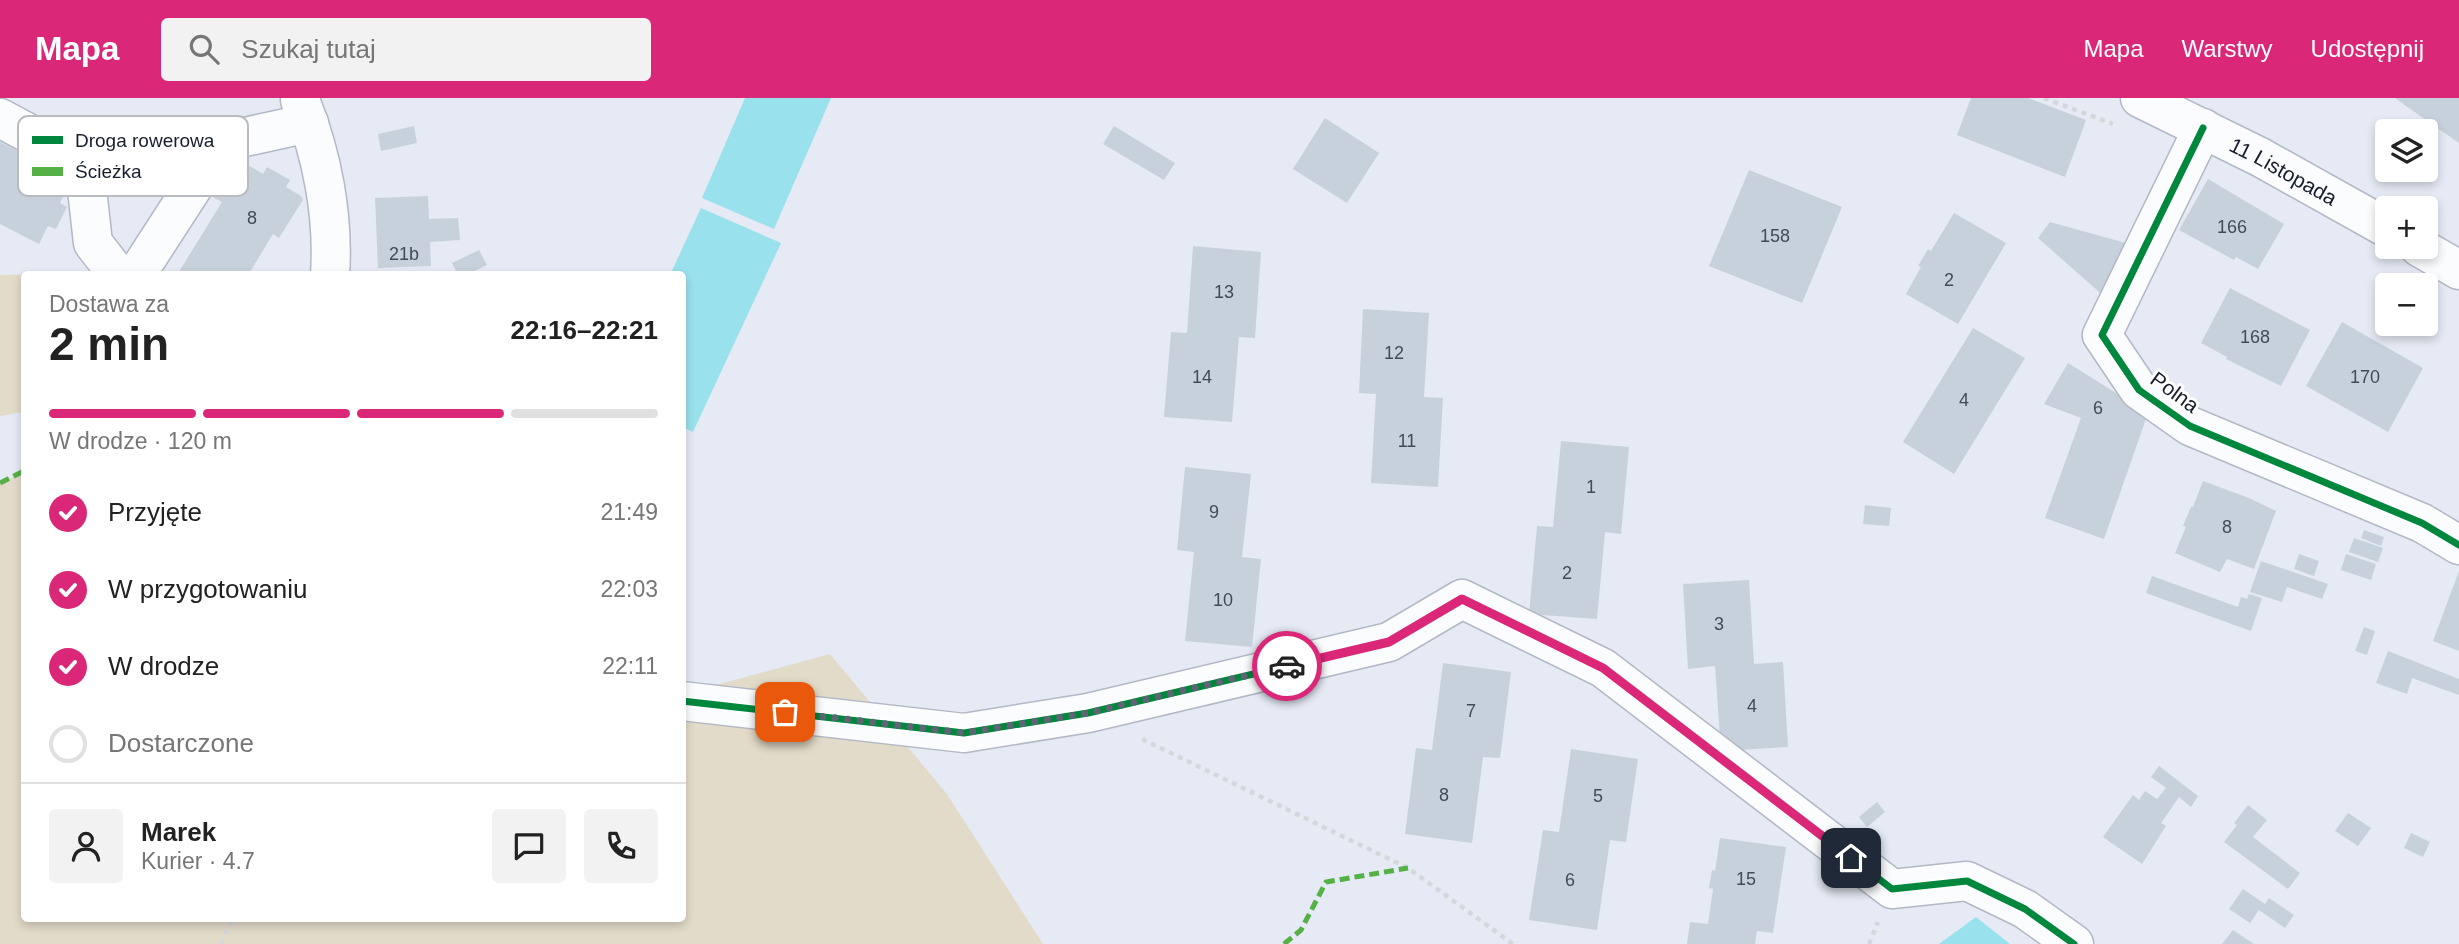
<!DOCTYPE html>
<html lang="pl">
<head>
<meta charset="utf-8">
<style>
	body { margin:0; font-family:Helvetica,sans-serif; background:#f2f2f2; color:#222; height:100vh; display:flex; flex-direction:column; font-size:26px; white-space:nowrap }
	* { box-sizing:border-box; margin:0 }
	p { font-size:23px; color:#767676 }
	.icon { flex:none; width:38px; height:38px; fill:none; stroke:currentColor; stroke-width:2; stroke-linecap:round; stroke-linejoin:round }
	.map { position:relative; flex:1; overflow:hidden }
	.sheet { position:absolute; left:21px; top:173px; width:665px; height:651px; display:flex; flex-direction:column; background:#fff; border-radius:7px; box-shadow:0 4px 10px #0003 }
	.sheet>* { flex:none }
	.tools { position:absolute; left:2375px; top:21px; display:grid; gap:14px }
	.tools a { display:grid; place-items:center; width:63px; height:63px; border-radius:7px; background:#fff; box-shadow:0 4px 10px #0003; font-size:35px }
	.pin { position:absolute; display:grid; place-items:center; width:60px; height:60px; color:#fff; margin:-30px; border-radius:14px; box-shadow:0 4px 10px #0006 }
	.courier { position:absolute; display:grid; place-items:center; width:70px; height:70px; margin:-35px; border:5px solid #db2777; border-radius:50%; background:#fff; color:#222; box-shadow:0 2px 9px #0007 }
	.overview em { font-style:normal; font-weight:800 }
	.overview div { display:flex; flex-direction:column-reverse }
	.overview { display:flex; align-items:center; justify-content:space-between; height:119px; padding:0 28px }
	h1 { font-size:46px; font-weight:800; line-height:52px }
	.bar { display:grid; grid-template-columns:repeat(4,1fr); gap:10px 7px; align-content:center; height:84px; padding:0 28px }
	.bar i { height:9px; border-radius:5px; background:#e0e0e0 }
	.bar .selected { background:#db2777 }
	.bar p { grid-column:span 4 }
	.line { display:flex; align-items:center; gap:18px; padding:0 28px; border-top:2px solid #e0e0e0 }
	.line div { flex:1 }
	.round { display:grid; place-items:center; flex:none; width:74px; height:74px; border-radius:7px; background:#f2f2f2 }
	ol { padding:0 28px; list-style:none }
	li { display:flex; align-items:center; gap:21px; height:77px }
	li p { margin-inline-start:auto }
	li .icon { padding:7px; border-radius:50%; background:#db2777; color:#fff; stroke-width:4 }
	li:last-child { color:#767676 }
	li i { width:38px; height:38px; border:4px solid #e0e0e0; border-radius:50% }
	header { display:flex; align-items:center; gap:42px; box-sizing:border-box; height:98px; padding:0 35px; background:#db2777; color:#fff }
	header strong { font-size:33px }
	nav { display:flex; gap:38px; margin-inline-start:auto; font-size:24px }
	.search { width:490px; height:63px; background:#f2f2f2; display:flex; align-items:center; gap:18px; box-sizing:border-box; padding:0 24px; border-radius:7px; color:#767676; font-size:26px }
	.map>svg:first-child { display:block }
	.green { fill:#e3dbc9 }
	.water { fill:#99e1ec }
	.building { fill:#c7d1dc }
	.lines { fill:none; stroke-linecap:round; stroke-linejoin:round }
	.minor-casing { stroke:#b2b8c5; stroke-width:41 }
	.major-casing { stroke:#b2b8c5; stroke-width:41 }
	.path { stroke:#d6d7db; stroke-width:4.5; stroke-dasharray:5 5; stroke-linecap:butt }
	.minor { stroke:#fbfcfd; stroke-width:38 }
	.major { stroke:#fbfcfd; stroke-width:38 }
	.quiet { stroke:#55b146; stroke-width:5; stroke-dasharray:10 5; stroke-linecap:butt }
	.cycleway-casing { stroke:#fff; stroke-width:11 }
	.cycleway { stroke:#00873e; stroke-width:7 }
	.done { stroke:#5e6573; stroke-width:7; stroke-dasharray:0 12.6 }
	.route { stroke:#db2777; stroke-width:9 }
	.labels { text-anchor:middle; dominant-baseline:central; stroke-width:6; stroke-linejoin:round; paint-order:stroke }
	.number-label { font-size:18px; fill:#424a59 }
	.street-label { font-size:21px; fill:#161d2d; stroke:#fff }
	.key { fill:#fff; stroke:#b9bbc0; stroke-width:2 }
	.key-label { font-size:19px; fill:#161d2d }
</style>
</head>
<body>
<header>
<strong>Mapa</strong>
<div class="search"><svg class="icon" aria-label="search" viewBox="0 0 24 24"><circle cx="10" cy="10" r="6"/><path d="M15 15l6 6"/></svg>Szukaj tutaj</div>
<nav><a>Mapa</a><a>Warstwy</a><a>Udostępnij</a></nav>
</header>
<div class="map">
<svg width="2459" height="846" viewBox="0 0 2459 846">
	<rect width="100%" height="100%" fill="#e5eaf4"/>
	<g class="green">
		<polygon points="89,175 90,177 24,177 24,314 0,318 0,177"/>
		<polygon points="24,376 24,821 682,821 683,596 830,556 947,696 1043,846 0,846 0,383"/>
	</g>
	<g class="water">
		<polygon points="745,0 831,0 774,131 702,100"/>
		<polygon points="701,110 781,145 693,334 683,329 682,177 670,177"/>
		<polygon points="1976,819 2010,846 1939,846"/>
	</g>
	<g class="building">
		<polygon points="1971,0 2028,0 2086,22 2065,79 1957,37"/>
		<polygon points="2395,0 2459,0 2459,45 2409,10"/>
		<polygon points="1325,20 1379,55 1347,105 1293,71"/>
		<polygon points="414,28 417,45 381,53 378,36"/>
		<polygon points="1114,28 1175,65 1164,82 1103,46"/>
		<polygon points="0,44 72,80 60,105 67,109 56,131 48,128 39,146 0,126"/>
		<polygon points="238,61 263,76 267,69 290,82 286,89 301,98 303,102 279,140 273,136 248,177 177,177 222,104 214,100"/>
		<polygon points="1749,72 1842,109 1802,205 1709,168"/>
		<polygon points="2208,81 2284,126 2258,171 2236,159 2234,162 2179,132"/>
		<polygon points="428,98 429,121 458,120 460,142 430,144 431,168 378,170 375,100"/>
		<polygon points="1954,115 2006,145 1958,226 1906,196 1921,169 1918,168 1928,151 1931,153"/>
		<polygon points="2050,124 2133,147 2106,200 2038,140"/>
		<polygon points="1193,148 1261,154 1255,240 1239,239 1232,324 1164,319 1171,234 1187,235"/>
		<polygon points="479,152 487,167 466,177 458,177 452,165"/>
		<polygon points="2230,190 2310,232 2281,288 2226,261 2227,259 2201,245"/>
		<polygon points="1363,211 1429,215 1424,299 1443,300 1438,389 1371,385 1376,296 1359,295"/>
		<polygon points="2342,224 2423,270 2388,334 2306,288"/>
		<polygon points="1973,230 2025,260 1954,376 1903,344"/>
		<polygon points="2068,265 2148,315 2104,441 2045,420 2081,320 2044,306"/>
		<polygon points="1561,343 1629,349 1621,436 1605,434 1597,521 1529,516 1537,428 1553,429"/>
		<polygon points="1185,369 1251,376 1242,459 1261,461 1252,549 1185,543 1194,454 1177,452"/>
		<polygon points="2203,383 2249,400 2276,413 2254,471 2227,461 2220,474 2175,455 2186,429 2183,428 2191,409 2193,409"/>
		<polygon points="1865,407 1891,410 1889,428 1863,426"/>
		<polygon points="2364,432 2384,439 2381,448 2361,440"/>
		<polygon points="2354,440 2383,450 2378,464 2349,454"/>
		<polygon points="2299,456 2319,463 2314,478 2294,471"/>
		<polygon points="2346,456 2376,466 2371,482 2341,472"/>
		<polygon points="2261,463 2328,486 2322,501 2287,489 2282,504 2250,494"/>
		<polygon points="2459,473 2459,553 2433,543"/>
		<polygon points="2152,478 2238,509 2241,499 2247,501 2249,496 2262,500 2251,533 2146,495"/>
		<polygon points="1749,482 1754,566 1783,564 1788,649 1721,653 1715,568 1688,571 1683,486"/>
		<polygon points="2364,529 2375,533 2367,557 2355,553"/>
		<polygon points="2388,553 2459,581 2459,597 2412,580 2407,596 2376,585"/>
		<polygon points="1443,565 1511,574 1500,660 1483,659 1472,745 1405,736 1416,650 1432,652"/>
		<polygon points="1571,651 1638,661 1626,744 1610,742 1597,832 1529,822 1543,732 1559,734"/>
		<polygon points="2159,668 2198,698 2191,709 2179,699 2161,725 2166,728 2142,766 2103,739 2133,697 2139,702 2145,693 2157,701 2166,690 2151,679"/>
		<polygon points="1877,704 1885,714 1867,729 1859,719"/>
		<polygon points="2248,707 2267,722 2253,739 2300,775 2288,791 2224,744 2237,727 2234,725"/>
		<polygon points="2348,715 2371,730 2358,748 2335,733"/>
		<polygon points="2411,735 2430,744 2423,759 2404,750"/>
		<polygon points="1720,740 1786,749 1773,835 1757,833 1755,846 1687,846 1690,824 1708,826 1713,791 1709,790 1712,772 1715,773"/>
		<polygon points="2243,791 2265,806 2269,800 2294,817 2285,830 2259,812 2250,825 2229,811"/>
		<polygon points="2233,832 2254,846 2222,846"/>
	</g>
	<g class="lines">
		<defs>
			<g id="minor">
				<path d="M300,2c22,54 34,116 30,175"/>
				<polyline points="0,20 84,65 93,145 118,177"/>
				<polyline points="2203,30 2102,237 2139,292 2190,328 2422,425 2459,447"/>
				<polyline points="136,177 222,44 309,25"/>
				<polyline points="682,603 964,635 1088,615 1389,544 1462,501 1603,570 1892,791 1967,783 2025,811 2074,846"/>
			</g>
			<g id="major">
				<path id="s1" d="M2140,0l120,59 127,71"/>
				<polyline points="2419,149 2459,172"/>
			</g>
		</defs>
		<use href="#minor" class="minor-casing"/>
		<use href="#major" class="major-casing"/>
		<g class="path">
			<polyline points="2044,0 2113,26"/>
			<polyline points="1142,641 1408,770 1513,846"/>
			<polyline points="221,846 232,821"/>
			<polyline points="1869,846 1878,824"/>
		</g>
		<use href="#minor" class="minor"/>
		<use href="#major" class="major"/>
		<g class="quiet">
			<polyline points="0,385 24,373"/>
			<polyline points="1284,846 1301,832 1326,784 1408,770"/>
		</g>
		<defs>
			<g id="cycleway">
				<polyline points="2203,30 2102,237 2139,292 2190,328 2422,425 2459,447"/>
				<polyline points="682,603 964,635 1088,615 1389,544 1462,501 1603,570 1892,791 1967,783 2025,811 2074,846"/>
			</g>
		</defs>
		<use href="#cycleway" class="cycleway-casing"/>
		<use href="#cycleway" class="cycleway"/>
	</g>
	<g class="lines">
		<polyline class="done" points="785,614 964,635 1088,615 1287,568"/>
		<polyline class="route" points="1287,568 1389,544 1462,501 1603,570 1851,760"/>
	</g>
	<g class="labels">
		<g class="number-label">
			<text x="252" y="120">8</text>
			<text x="2232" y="129">166</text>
			<text x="1775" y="138">158</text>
			<text x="404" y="156">21b</text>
			<text x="1949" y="182">2</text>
			<text x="1224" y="194">13</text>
			<text x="2255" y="239">168</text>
			<text x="1394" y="255">12</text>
			<text x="1202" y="279">14</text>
			<text x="2365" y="279">170</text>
			<text x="1964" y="302">4</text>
			<text x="2098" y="310">6</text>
			<text x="1407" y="343">11</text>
			<text x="1591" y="389">1</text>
			<text x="1214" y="414">9</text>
			<text x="2227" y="429">8</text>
			<text x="1567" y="475">2</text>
			<text x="1223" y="502">10</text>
			<text x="1719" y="526">3</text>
			<text x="1752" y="608">4</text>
			<text x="1471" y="613">7</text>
			<text x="1444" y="697">8</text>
			<text x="1598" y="698">5</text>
			<text x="1746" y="781">15</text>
			<text x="1570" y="782">6</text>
		</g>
		<g class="street-label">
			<text stroke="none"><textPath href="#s1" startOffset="161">11 Listopada</textPath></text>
			<text transform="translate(2175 294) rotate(36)">Polna</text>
		</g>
	</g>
	<rect x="18" y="18" width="230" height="80" rx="10" class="key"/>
	<rect x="32" y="38" width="31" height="8" fill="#00873e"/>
	<rect x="32" y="69" width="31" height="9" fill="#55b146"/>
	<g class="key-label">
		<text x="75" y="49">Droga rowerowa</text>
		<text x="75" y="80">Ścieżka</text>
	</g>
</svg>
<div class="tools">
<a><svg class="icon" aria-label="layers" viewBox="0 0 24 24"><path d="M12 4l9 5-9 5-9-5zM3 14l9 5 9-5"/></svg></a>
<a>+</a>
<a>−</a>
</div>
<div class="pin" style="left:785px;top:614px;background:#ea580c"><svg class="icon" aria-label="bag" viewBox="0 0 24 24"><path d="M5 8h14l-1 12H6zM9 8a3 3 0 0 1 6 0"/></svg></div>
<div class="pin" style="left:1851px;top:760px;background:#1f2937"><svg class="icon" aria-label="home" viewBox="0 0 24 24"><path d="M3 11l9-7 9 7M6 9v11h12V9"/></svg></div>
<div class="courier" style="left:1287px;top:568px"><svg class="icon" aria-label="car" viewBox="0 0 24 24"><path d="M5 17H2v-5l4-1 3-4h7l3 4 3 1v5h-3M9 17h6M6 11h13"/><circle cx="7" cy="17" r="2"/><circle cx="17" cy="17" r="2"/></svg></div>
<section class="sheet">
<div class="overview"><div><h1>2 min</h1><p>Dostawa za</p></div><em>22:16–22:21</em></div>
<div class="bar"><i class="selected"></i><i class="selected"></i><i class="selected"></i><i></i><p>W drodze · 120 m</p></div>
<ol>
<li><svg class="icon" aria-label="check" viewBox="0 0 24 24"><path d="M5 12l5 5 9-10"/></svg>Przyjęte<p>21:49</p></li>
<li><svg class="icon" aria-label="check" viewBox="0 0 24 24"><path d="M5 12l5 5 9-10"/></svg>W przygotowaniu<p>22:03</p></li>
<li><svg class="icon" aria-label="check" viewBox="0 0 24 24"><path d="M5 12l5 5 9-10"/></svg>W drodze<p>22:11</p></li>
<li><i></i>Dostarczone</li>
</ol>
<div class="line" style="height:126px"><a class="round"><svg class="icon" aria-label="person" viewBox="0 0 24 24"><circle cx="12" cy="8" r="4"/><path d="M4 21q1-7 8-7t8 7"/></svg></a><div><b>Marek</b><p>Kurier · 4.7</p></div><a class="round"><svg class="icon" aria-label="chat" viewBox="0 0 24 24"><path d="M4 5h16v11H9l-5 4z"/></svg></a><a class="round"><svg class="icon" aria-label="phone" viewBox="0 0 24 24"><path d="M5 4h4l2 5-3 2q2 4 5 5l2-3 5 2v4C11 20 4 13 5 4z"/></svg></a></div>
</section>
</div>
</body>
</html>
